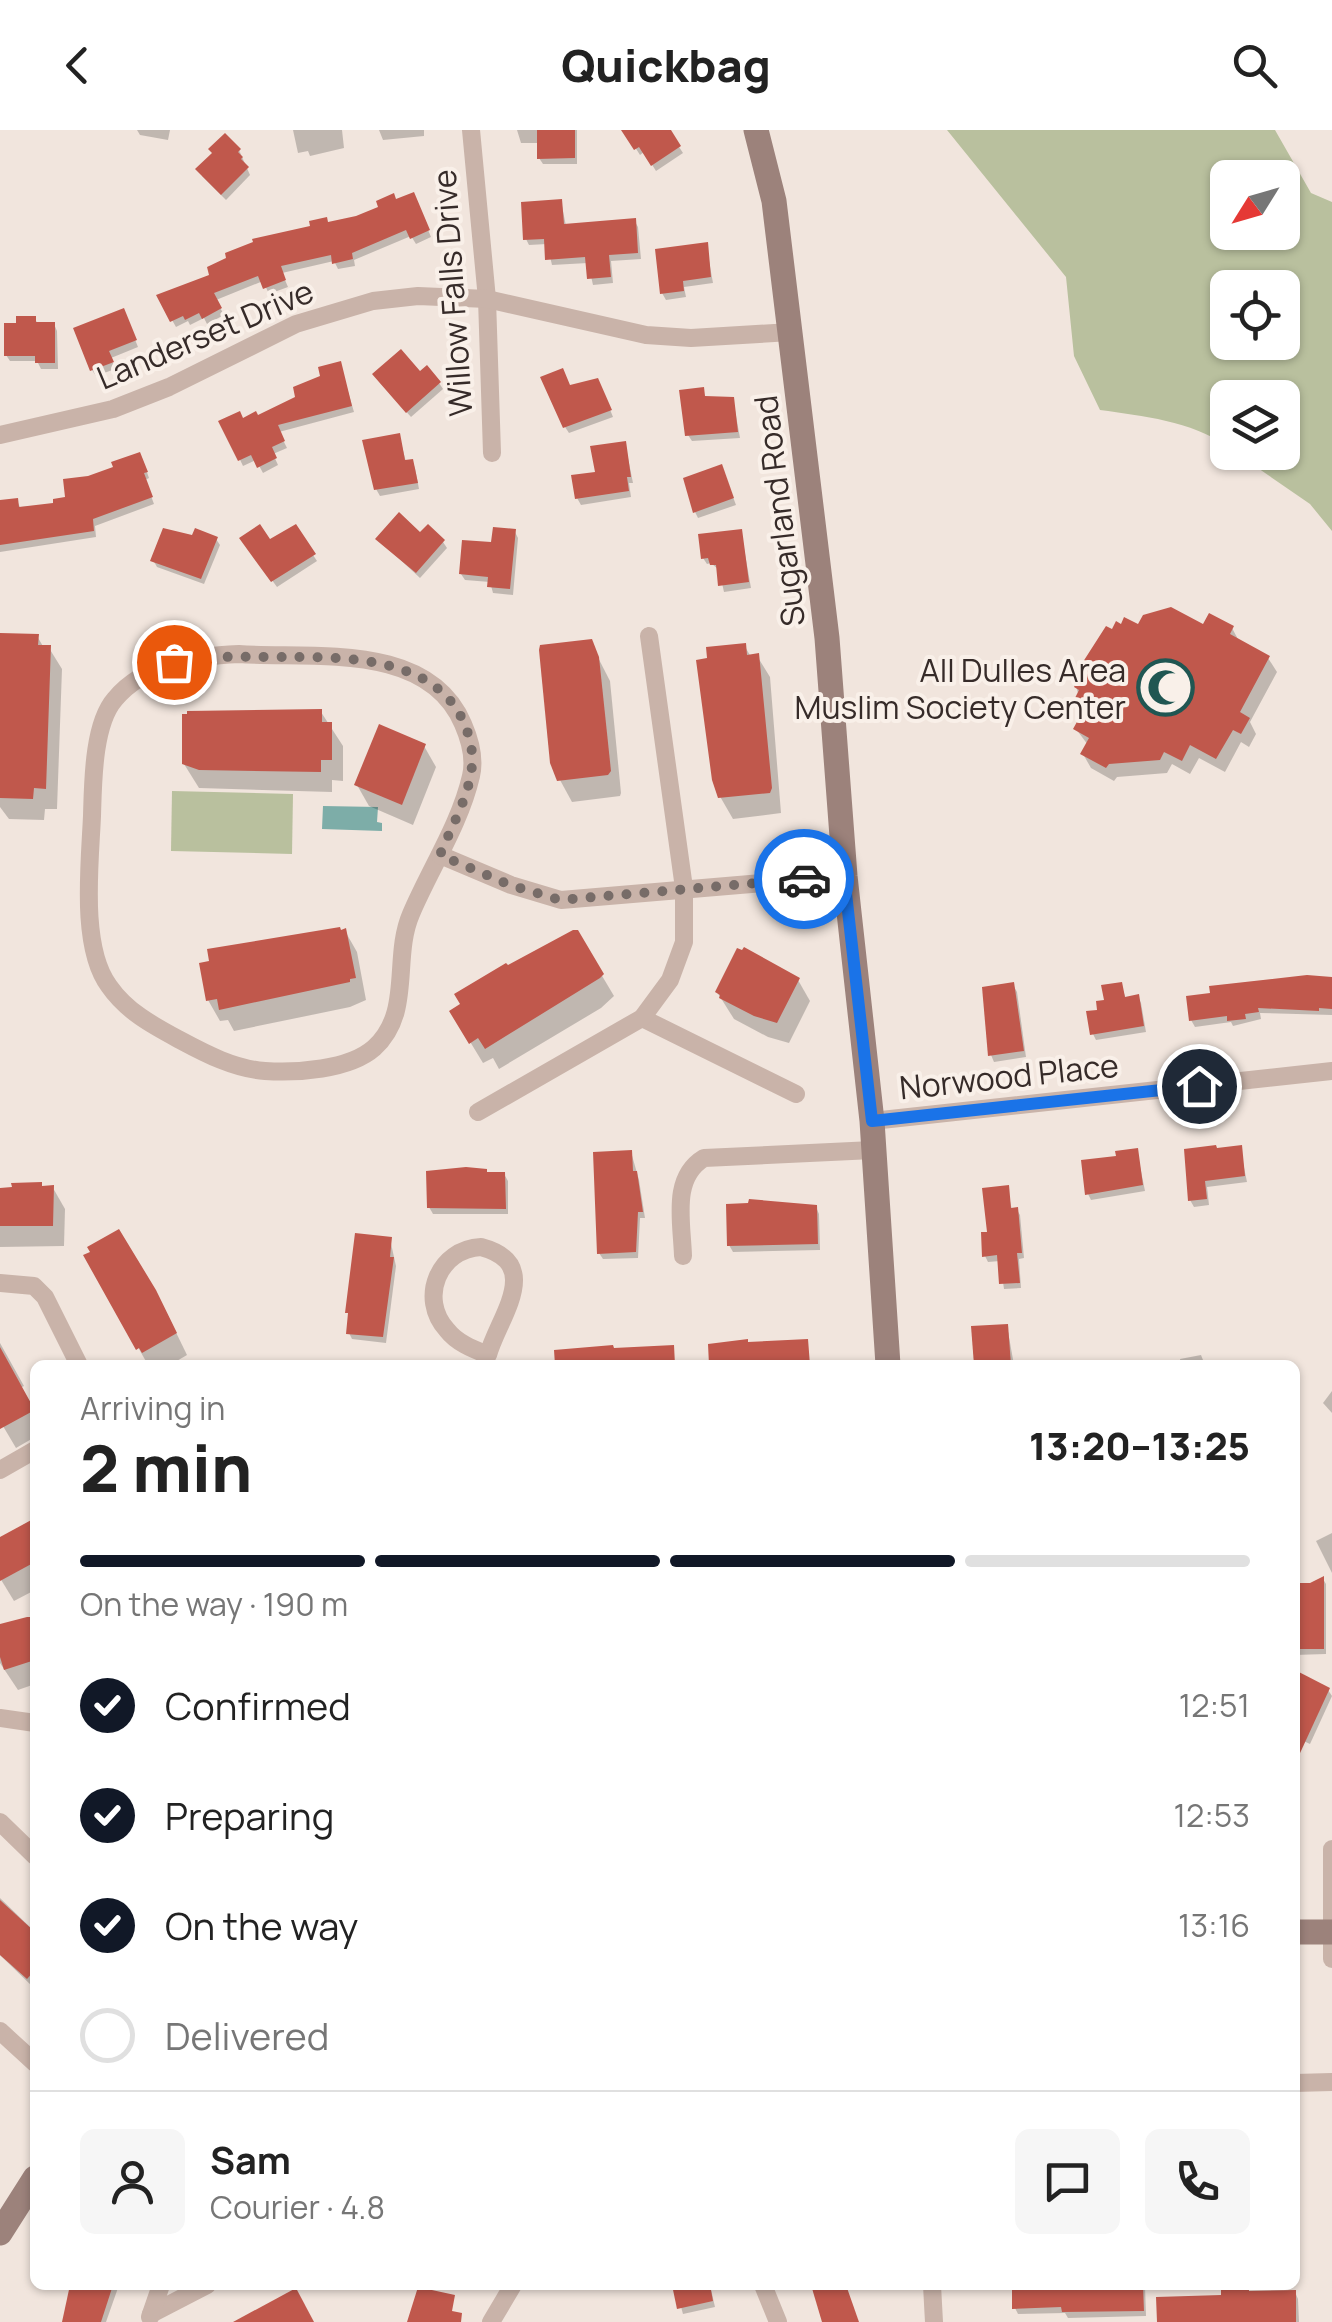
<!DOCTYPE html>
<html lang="en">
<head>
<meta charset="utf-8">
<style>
	body { margin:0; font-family:Manrope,sans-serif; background:#f6f6f6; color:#222; height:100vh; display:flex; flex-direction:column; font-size:38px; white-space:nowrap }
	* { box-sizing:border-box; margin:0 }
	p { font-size:32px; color:#767676 }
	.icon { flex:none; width:55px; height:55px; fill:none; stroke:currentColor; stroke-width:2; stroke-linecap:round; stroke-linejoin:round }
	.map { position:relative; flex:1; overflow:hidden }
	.side { position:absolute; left:30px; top:1230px; width:1270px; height:930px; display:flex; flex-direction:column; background:#fff; border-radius:15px; box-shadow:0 2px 8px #0004 }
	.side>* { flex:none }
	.needle { width:65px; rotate:233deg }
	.controls { position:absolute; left:1210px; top:30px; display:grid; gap:20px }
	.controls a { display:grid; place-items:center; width:90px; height:90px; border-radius:15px; background:#fff; box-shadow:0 2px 8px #0004; font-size:50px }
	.pin { position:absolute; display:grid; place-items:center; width:85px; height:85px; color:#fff; margin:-42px; border:5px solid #fff; border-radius:50%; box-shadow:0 2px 10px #0007 }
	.courier { position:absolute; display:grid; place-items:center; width:100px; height:100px; margin:-50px; border:8px solid #1a73e8; border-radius:50%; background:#fff; color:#222; box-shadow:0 2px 12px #0007 }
	.headline em { font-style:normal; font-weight:800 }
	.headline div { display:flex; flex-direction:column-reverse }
	.headline { display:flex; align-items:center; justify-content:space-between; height:170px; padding:0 50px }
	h1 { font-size:65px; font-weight:800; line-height:75px }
	.bar { display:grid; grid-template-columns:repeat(4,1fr); gap:15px 10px; align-content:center; height:120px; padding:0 50px }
	.bar i { height:12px; border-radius:8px; background:#e0e0e0 }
	.bar .on { background:#111827 }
	.bar p { grid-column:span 4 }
	.line { display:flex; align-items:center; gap:25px; padding:0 50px; border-top:2px solid #e0e0e0 }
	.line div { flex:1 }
	.round { display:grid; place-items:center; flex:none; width:105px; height:105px; border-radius:15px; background:#f6f6f6 }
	ol { padding:0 50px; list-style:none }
	li { display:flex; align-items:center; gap:30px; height:110px }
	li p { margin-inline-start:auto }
	li .icon { padding:10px; border-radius:50%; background:#111827; color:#fff; stroke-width:4 }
	li:last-child { color:#767676 }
	li i { width:55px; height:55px; border:5px solid #e0e0e0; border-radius:50% }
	header { display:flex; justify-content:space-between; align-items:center; height:130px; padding:0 50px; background:#fff; font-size:45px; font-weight:800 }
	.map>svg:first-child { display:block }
	.green { fill:#b9c09e; fill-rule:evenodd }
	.water { fill:#7dada8 }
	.shadow { fill:#0003 }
	.building { fill:#c0584c }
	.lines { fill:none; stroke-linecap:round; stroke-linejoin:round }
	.street { stroke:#c9b3a9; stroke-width:18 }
	.secondary { stroke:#9c827b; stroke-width:25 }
	.done { stroke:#776c68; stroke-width:10; stroke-dasharray:0 18 }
	.route { stroke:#1a73e8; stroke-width:12 }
	.labels { text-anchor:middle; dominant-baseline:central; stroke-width:8; stroke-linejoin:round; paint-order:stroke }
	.street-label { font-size:32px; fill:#362b29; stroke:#f9f0e9 }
	.poi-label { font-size:32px; fill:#362b29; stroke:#f9f0e9; text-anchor:end }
</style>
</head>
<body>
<header><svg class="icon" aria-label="back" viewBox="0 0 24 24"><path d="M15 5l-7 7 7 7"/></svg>Quickbag<svg class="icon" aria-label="search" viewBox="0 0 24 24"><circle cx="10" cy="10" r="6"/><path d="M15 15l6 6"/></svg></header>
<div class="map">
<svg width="1332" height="2192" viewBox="0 0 1332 2192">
	<rect width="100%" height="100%" fill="#f1e5dd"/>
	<g class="green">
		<path d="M947,0h328l36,63 21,9v329l-22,-27 -74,-51 46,-1v-54h-54l-1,48c-36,-25 -84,-30 -127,-36l-26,-54 -8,-79zM1228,48h54v54h-54zM1228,158h54v54h-54z"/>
		<polygon points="172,661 293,664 292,724 171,721"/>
	</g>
	<polygon class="water" points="323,676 378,677 377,692 382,693 382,701 322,699"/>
	<g class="shadow">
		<polygon points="137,0 170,0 168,10 140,5"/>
		<polygon points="293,0 342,0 344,18 310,26 308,21 298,23"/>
		<polygon points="379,0 424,0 424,6 383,10"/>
		<polygon points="517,0 577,0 577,34 543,34 539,28 539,13 521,13"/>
		<polygon points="624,0 668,0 683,23 656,41 644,22 640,25"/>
		<polygon points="239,20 250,45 226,70 202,46"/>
		<polygon points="416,71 431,107 416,114 411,106 354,130 355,136 338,139 334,131 282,143 288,157 269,164 263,151 216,170 224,185 207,194 204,188 190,195 188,191 176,197 159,167 329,95 357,89 396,72"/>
		<polygon points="561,71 566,96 634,90 638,97 641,129 611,131 613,153 593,155 588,133 552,135 547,114 529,115 526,109"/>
		<polygon points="706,114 713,153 684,157 686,167 666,170 662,163"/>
		<polygon points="126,187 138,217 111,228 115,239 96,246 92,240"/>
		<polygon points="35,189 38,194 54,194 57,201 58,239 41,239 37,231 10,231 6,225 19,195"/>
		<polygon points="340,234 354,282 279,302 287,318 273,324 278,335 263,343 256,330 243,336 222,292 259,287 298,268"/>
		<polygon points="420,244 439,253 443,259 411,287 379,251"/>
		<polygon points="570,257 601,257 613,287 569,303 565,297"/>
		<polygon points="702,260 706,268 733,269 740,308 692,311 688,305"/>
		<polygon points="399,305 406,332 412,331 415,338 419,359 380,366 376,359"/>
		<polygon points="625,313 633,353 629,353 631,367 581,375 577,368"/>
		<polygon points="143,331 149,348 145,350 154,374 95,396 96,407 0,422 0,373 17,371 20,377 56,375 68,370 88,349"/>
		<polygon points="724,343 736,375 698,388 695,382"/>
		<polygon points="295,398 317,431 277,457 246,415 269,412"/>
		<polygon points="741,401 751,458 724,462 719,440 711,433 707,434 703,428"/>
		<polygon points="515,402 518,408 513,465 493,463 490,452 465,450 461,444"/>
		<polygon points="420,405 443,412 447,418 420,448 378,409"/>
		<polygon points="216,409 220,415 204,454 157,437 153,430"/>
		<polygon points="1139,498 1232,498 1240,513 1268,528 1277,542 1250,592 1256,604 1249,617 1241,612 1225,642 1199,628 1190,644 1172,634 1167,643 1117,647 1114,651 1091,638 1083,624 1088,615 1076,599 1084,585 1076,556"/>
		<polygon points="37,506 44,518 49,518 62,539 57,679 45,679 44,690 9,689 0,677 0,516"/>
		<polygon points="590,512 610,551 621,663 620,666 572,672 560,650"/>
		<polygon points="744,515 751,527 757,526 770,547 781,683 733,689 718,663"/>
		<polygon points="321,582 343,616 343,651 332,650 332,662 199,658 184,634"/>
		<polygon points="424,616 436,637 413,695 369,676 357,655"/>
		<polygon points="345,801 357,822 366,870 350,877 234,901 228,890 220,891 208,870"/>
		<polygon points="576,802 614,866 601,878 499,939 493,928 483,933 452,882"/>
		<polygon points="798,850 810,871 789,913 768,907 734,889 717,862"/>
		<polygon points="1332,850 1332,885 1260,883 1261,889 1233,896 1231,892 1195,897 1191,890"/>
		<polygon points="1013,855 1017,862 1026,927 994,932 991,925"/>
		<polygon points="1121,855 1126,869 1138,867 1141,873 1146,902 1096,910 1093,904 1107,872"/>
		<polygon points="1240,1018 1247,1052 1207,1057 1209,1075 1194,1077 1190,1070 1187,1021"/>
		<polygon points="1137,1021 1145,1061 1091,1070 1088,1064 1119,1028"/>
		<polygon points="631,1022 639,1050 645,1088 640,1088 638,1128 603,1129 599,1123"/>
		<polygon points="504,1044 508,1051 508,1084 433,1084 429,1077 487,1045"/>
		<polygon points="42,1058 53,1058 65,1079 64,1116 0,1117 0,1060"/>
		<polygon points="1007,1058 1012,1080 1017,1080 1020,1085 1024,1128 1019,1129 1021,1158 1004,1159 1000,1131 988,1132 985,1126 989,1104"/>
		<polygon points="816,1077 819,1084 820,1120 733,1122 729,1115"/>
		<polygon points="390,1109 396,1136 386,1213 352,1209 349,1203"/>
		<polygon points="87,1126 167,1184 187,1225 170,1235 148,1235"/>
		<polygon points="1007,1196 1014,1235 975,1235"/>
		<polygon points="0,1213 24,1256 20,1258 35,1284 35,1307 16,1318 0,1291"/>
		<polygon points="1201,1225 1205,1235 1181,1235 1180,1229"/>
		<polygon points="1332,1261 1332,1283 1323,1273"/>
		<polygon points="35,1388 35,1460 14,1471 0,1448 0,1409"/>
		<polygon points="1332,1403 1332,1443 1316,1411"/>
		<polygon points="1323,1449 1326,1454 1326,1524 1295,1525 1295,1456 1310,1456"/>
		<polygon points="35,1490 35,1554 18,1560 0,1533 0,1502"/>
		<polygon points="1295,1549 1328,1560 1332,1566 1310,1614 1295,1607"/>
		<polygon points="0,1768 35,1802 35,1859 0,1825"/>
		<polygon points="1295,2008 1298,2014 1299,2046 1295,2046"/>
		<polygon points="73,2155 119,2155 106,2192 67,2192"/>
		<polygon points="675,2155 710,2155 715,2177 683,2184"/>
		<polygon points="1014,2155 1145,2155 1146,2186 1068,2188 1065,2183 1018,2184 1015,2178"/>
		<polygon points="1295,2162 1298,2169 1299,2192 1159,2192 1250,2163"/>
	</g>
	<g class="building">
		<polygon points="537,0 575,0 575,28 537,29"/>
		<polygon points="621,0 671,0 681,16 651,36 639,17 634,20"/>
		<polygon points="225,3 241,19 238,22 243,27 241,29 249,37 221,65 195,39 212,23 208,19"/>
		<polygon points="414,62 430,100 410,109 406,100 352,123 353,129 332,134 331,125 281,136 286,150 263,159 258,146 214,163 222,178 202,189 199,183 185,190 183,186 170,192 156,165 209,145 207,137 226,128 225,123 253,112 252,109 310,96 309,91 327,87 328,92 356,86 378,77 376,71 394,63 396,69"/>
		<polygon points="562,69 564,94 636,88 638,123 609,125 611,147 587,149 585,127 545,130 544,109 523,110 521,72"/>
		<polygon points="708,112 711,147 683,151 684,161 660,164 655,119"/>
		<polygon points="124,178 137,210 109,221 114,232 90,241 73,198"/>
		<polygon points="16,186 36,186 36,192 55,192 55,233 35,233 35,226 4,226 4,193 16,193"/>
		<polygon points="401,219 420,241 427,235 441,252 406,283 372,244"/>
		<polygon points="341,231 352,276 278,295 285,311 272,317 277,328 257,338 251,325 238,331 218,291 240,281 243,288 256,281 258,285 295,267 293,257 320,246 318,237"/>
		<polygon points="563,238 570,255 598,248 612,280 563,298 540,247"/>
		<polygon points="704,257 705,266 734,267 738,302 685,306 679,260"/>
		<polygon points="400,303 405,330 413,329 418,353 374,360 362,310"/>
		<polygon points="626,311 631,347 627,347 629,361 575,369 571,345 595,342 590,316"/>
		<polygon points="140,322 148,342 144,343 153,367 93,389 94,401 0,415 0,370 18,368 19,377 53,373 53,369 65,367 63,349 88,346 113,337 111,332"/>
		<polygon points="722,334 734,368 693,383 683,348"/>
		<polygon points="399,382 420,402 428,394 445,410 416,443 375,409"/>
		<polygon points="260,394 270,409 296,394 316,424 271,452 239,408"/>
		<polygon points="493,397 516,399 510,459 487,457 488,447 459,444 462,410 491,412"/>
		<polygon points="163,398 192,405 195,398 218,407 201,449 150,431"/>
		<polygon points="742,399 749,452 718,456 716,435 710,435 708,428 701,429 698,404"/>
		<polygon points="1171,477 1203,494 1209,483 1234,496 1230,504 1270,526 1240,582 1250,588 1241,604 1233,600 1216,629 1190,615 1182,631 1164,622 1160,630 1109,634 1106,638 1080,624 1089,608 1073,599 1083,581 1076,577 1080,571 1075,568 1079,560 1074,557 1084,537 1081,535 1106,496 1112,499 1116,491 1121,494 1124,487 1138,494 1143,485"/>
		<polygon points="0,503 39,504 38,515 51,515 46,659 34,658 33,669 0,668"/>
		<polygon points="592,509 599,527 611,641 608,645 557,651 550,633 539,520 540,515"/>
		<polygon points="746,513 747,525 759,523 772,658 770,663 718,668 712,650 696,530 707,528 706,517"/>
		<polygon points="322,579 322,592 332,592 332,630 321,630 321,642 199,640 182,634 182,584 187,584 187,581"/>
		<polygon points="379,594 426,614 402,675 354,655"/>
		<polygon points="340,797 341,800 346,798 356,848 350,849 350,852 219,880 217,869 206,871 199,833 209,831 207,819"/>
		<polygon points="573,800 578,800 604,844 600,848 485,919 478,908 469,914 449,881 460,874 454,864 506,833 508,835"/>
		<polygon points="744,817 800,848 777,893 754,886 719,868 720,865 715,862 737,818 742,820"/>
		<polygon points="1307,845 1332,847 1332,879 1319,878 1319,881 1258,878 1259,882 1245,884 1246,889 1227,891 1227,886 1189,891 1186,866 1210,863 1209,856"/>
		<polygon points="1014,852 1024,921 988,926 982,857"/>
		<polygon points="1122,852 1125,867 1139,864 1144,896 1090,905 1086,881 1097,880 1096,871 1104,870 1101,855"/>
		<polygon points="1216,1015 1217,1018 1242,1015 1245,1046 1205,1051 1207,1069 1188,1071 1184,1019"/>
		<polygon points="1138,1018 1143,1055 1085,1065 1081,1030 1116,1026 1115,1021"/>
		<polygon points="632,1020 633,1041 637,1041 643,1082 638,1082 636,1122 597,1124 593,1022"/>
		<polygon points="466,1037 487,1039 487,1042 505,1042 506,1079 427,1078 426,1041"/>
		<polygon points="42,1052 42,1056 54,1055 53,1096 0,1096 0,1058 12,1057 11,1053"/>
		<polygon points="1009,1055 1011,1078 1018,1077 1022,1123 1017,1123 1020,1153 999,1154 997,1125 982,1127 981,1102 987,1102 982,1058"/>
		<polygon points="749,1069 817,1075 818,1114 727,1116 726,1074 748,1073"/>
		<polygon points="119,1099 156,1160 177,1203 142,1223 139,1218 136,1220 83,1125 90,1122 87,1117"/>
		<polygon points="355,1103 392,1107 390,1127 394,1127 383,1207 346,1204 348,1183 345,1183"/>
		<polygon points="1008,1194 1011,1235 974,1235 971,1196"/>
		<polygon points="748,1209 748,1212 808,1209 810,1235 709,1235 708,1214"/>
		<polygon points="613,1215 614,1218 674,1215 675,1235 555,1235 554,1220"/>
		<polygon points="0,1217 32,1275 30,1276 33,1281 0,1299"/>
		<polygon points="35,1388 35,1432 0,1451 0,1407"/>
		<polygon points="1324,1446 1324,1519 1295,1519 1295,1453 1310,1453"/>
		<polygon points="27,1487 35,1487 35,1530 4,1540 0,1527 0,1494"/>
		<polygon points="1295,1540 1330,1558 1295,1634"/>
		<polygon points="0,1770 35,1802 35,1840 27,1849 0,1825"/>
		<polygon points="70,2155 113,2155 101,2192 62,2192"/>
		<polygon points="672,2155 710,2155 713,2171 677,2179"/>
		<polygon points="811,2155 846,2155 859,2192 822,2192"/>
		<polygon points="1012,2155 1143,2155 1144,2181 1062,2182 1061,2177 1012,2179"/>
		<polygon points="418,2157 455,2165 452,2181 462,2183 461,2192 407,2192"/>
		<polygon points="1249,2157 1249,2161 1296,2160 1296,2192 1157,2192 1156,2167 1221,2165 1221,2158"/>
		<polygon points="296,2158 314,2192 233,2192"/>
	</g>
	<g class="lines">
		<g class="street">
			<polyline points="471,0 487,169 492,323"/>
			<polyline points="0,305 113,279 169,257 296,194 373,171 418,166 487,169 646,205 691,208 791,202"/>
			<path d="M239,524c73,5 189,-13 224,70 7,16 12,35 8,52 -11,48 -41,93 -60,138 -19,44 2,99 -37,134 -25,22 -78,25 -109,23 -30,-2 -59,-17 -85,-31 -26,-14 -53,-28 -71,-54 -29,-39 -19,-123 -17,-170 1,-33 1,-92 23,-117 30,-36 81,-43 124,-45z"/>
			<polyline points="440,725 511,755 561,770 845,746"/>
			<polyline points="642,888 796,964"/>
			<polyline points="478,982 642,888 670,850 684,812 684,758 649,506"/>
			<polyline points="872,991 1332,941"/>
			<path d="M481,1117c64,17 17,71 7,108 -15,-6 -31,-12 -41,-25 -29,-32 -8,-81 34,-83z"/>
			<path d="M683,1126c-1,-34 -12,-78 21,-98l169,-8"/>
			<polyline points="0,1153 34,1156 45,1167 79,1235"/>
			<polyline points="0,1340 35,1320"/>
			<polyline points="0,1588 35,1593"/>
			<polyline points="0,1692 35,1726"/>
			<polyline points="1332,1719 1332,1829"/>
			<polyline points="0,1901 35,1933"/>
			<polyline points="1295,1953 1332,1952"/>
			<polyline points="763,2155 778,2192"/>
			<polyline points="932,2155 934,2192"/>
			<polyline points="151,2184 207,2155"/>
			<polyline points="150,2187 161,2155"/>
			<polyline points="491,2192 513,2155"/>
		</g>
		<g class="secondary">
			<polyline points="756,0 774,71 827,508 845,746 872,991 888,1235"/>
			<polyline points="1295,1802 1332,1802"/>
			<polyline points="0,2103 35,2048"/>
		</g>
	</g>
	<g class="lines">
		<path class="done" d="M174,532c37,-7 70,-5 107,-5 71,0 173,-1 190,89 7,36 -18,76 -31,109l70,30 50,15 244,-21"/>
		<polyline class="route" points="804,749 844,746 872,991 1199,956"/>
	</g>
	<defs>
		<symbol id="mosque-ring" viewBox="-11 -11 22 22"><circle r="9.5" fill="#f9f0e9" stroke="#205652" stroke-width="1.5"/><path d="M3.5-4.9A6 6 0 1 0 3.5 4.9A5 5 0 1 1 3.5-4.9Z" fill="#205652"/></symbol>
	</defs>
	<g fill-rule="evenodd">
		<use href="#mosque-ring" x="1134" y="526" width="63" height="63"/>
	</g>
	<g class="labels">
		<g class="street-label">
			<text transform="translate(452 163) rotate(-94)">Willow Falls Drive</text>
			<text transform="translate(205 204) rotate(-23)">Landerset Drive</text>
			<text transform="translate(779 381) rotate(-97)">Sugarland Road</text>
			<text transform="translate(1009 946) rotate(-6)">Norwood Place</text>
		</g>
		<g class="poi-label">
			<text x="1126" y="540">All Dulles Area<tspan x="1126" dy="37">Muslim Society Center</tspan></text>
		</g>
	</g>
</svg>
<div class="controls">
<a><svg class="needle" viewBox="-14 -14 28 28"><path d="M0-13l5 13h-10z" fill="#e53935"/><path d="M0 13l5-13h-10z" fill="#767676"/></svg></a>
<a><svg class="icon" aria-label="locate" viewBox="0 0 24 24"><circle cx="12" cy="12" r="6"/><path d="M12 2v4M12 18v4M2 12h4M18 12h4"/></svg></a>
<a><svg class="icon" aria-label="layers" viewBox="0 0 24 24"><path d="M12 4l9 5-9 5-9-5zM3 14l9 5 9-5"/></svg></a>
</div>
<div class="pin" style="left:174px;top:532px;background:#ea580c"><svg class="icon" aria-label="bag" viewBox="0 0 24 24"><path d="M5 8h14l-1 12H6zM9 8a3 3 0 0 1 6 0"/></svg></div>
<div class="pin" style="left:1199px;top:956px;background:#1f2937"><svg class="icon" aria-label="home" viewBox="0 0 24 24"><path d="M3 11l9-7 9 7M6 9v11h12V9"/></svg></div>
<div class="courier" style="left:804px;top:749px"><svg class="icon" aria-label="car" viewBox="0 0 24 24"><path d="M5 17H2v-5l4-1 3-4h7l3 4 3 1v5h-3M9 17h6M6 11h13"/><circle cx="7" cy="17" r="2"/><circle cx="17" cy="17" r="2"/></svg></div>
<section class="side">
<div class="headline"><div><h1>2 min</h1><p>Arriving in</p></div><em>13:20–13:25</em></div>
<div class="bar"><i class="on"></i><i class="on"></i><i class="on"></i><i></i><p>On the way · 190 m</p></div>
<ol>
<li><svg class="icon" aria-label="check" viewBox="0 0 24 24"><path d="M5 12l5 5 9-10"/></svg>Confirmed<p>12:51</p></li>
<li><svg class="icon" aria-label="check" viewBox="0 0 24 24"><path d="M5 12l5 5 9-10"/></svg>Preparing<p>12:53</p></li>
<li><svg class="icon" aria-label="check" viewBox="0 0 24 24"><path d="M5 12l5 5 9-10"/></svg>On the way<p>13:16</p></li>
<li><i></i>Delivered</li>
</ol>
<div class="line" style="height:180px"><a class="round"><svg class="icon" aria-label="person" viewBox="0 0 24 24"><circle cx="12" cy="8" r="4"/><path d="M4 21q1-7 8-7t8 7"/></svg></a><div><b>Sam</b><p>Courier · 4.8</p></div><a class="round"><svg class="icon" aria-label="chat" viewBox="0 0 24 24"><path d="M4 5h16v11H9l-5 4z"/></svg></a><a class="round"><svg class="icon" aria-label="phone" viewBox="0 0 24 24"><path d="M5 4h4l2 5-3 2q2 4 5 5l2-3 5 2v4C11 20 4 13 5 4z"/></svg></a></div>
</section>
</div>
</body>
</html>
